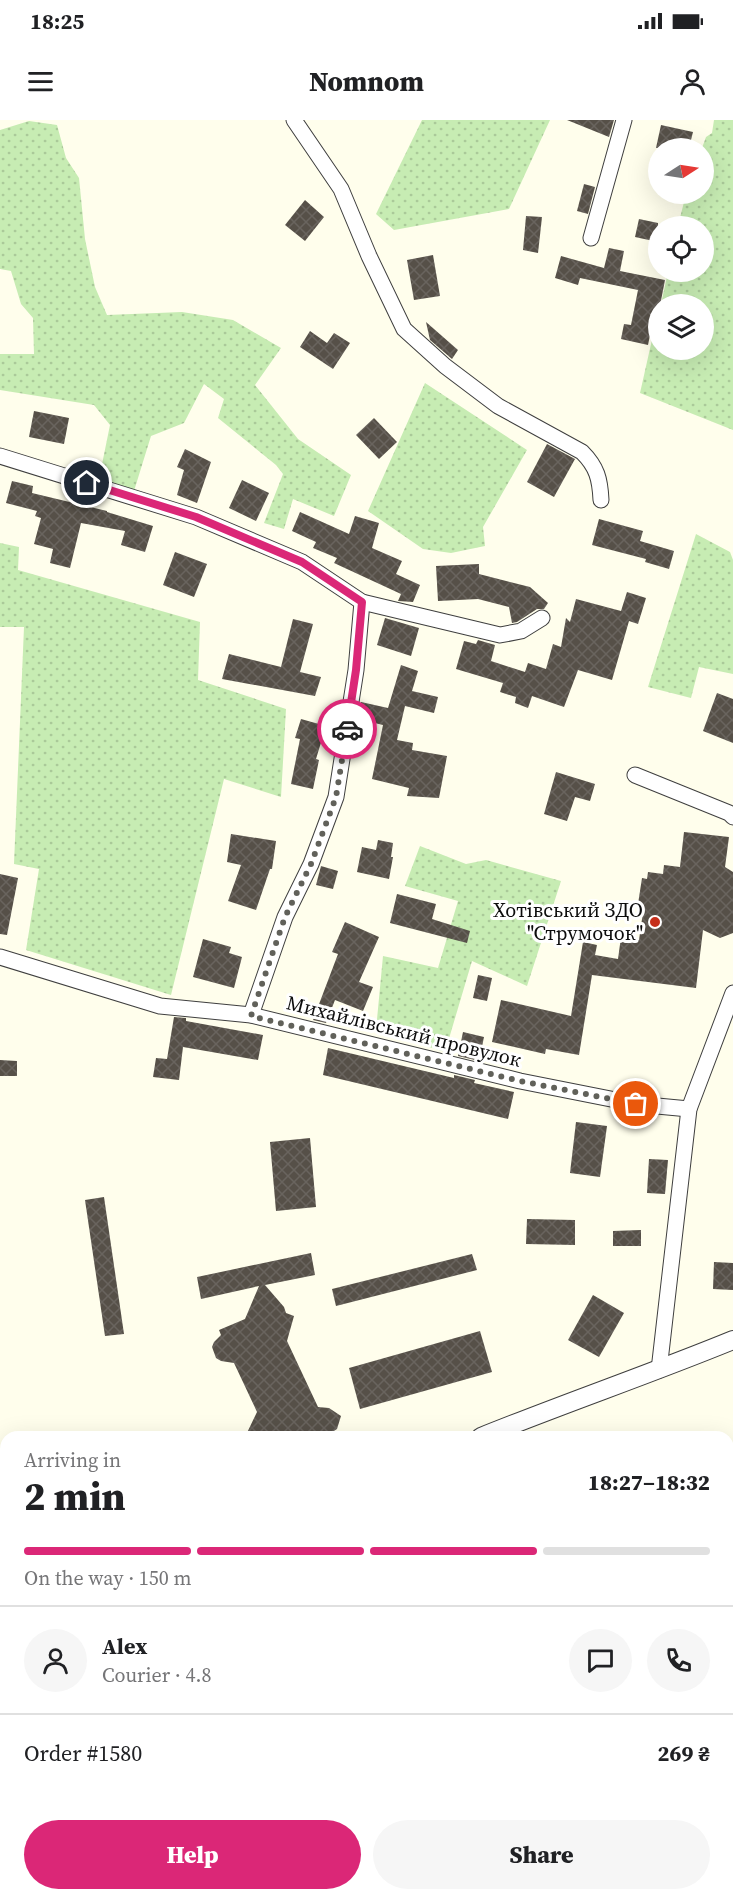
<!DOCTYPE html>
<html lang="en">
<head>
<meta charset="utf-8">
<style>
	body { margin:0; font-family:"Source Serif 4",serif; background:#f6f6f6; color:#202124; height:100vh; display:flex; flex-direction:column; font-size:22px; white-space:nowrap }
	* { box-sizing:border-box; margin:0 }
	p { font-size:20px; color:#757577 }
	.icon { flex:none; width:33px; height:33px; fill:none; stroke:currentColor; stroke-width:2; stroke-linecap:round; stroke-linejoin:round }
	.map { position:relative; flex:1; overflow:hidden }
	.panel { position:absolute; left:0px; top:1311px; width:734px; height:470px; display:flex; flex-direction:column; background:#fff; border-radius:18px 18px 0 0; box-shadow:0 6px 24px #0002 }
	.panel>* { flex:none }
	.needle { width:39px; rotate:78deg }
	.tools { position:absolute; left:648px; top:18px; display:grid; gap:12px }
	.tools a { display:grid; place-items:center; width:66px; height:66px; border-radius:50%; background:#fff; box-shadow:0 6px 24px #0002; font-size:30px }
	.pin { position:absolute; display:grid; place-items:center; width:51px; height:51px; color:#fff; margin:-26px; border:3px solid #fff; border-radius:50%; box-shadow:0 2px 6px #0007 }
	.courier { position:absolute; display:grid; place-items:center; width:60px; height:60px; margin:-30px; border:4px solid #db2777; border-radius:50%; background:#fff; color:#222; box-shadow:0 2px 8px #0007 }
	.head em { font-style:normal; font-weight:800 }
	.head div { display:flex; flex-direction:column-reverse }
	.head { display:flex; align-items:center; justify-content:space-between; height:102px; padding:0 24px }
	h1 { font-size:39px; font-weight:800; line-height:45px }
	.bar { display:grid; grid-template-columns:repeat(4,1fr); gap:9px 6px; align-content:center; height:72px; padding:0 24px }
	.bar i { height:8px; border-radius:4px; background:#e0e0e0 }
	.bar .selected { background:#db2777 }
	.bar p { grid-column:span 4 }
	.line { display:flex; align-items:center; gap:15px; padding:0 24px; border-top:2px solid #e0e0e0 }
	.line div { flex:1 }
	.round { display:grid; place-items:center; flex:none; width:63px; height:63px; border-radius:32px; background:#f6f6f6 }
	.button { display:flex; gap:12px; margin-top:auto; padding:12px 24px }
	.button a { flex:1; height:69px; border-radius:36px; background:#db2777; color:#fff; font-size:24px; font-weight:800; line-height:69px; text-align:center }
	.button a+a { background:#f6f6f6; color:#202124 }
	.status { display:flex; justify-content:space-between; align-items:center; height:42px; padding:0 30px; background:#fff; direction:ltr }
	.status svg { height:16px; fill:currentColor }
	header { display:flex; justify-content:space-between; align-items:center; height:78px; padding:0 24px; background:#fff; font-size:27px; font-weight:800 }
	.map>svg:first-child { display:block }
	.industrial { fill:url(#industrial-furrows) }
	.grass { fill:url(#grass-dots) }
	.building { fill:url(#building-cross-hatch) }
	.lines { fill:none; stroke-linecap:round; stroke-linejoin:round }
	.minor-casing { stroke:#3f3f3f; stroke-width:17 }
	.tertiary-casing { stroke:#3f3f3f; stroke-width:20 }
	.minor { stroke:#fff; stroke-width:15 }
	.tertiary { stroke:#fff; stroke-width:18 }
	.done { stroke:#61615a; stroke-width:6; stroke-dasharray:0 10.8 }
	.route { stroke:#db2777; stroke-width:8 }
	.poi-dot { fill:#c62f1b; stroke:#fff; stroke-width:2 }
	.labels { text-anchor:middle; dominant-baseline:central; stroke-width:6; stroke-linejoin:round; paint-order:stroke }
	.poi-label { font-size:20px; fill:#0c0c0c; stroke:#fff; text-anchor:end }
	.street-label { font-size:20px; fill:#0c0c0c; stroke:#fff }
</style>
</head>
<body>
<div class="status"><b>18:25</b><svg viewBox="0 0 49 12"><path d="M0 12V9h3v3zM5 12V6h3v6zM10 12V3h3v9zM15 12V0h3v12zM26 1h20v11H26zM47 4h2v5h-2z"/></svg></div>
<header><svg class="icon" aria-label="menu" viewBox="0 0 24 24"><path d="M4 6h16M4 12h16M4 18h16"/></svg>Nomnom<svg class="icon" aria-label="person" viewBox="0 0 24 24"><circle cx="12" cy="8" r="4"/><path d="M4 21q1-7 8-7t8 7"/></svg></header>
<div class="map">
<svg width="733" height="1780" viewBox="0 0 733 1780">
	<defs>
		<pattern id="industrial-furrows" width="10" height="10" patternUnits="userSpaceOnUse" patternTransform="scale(1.5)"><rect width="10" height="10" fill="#ece0eb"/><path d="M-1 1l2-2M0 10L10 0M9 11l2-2" fill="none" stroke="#c9bfc8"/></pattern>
		<pattern id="grass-dots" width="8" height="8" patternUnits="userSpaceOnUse" patternTransform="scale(1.5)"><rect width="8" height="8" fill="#c7ecb3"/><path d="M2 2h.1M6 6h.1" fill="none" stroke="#aac999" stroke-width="1.8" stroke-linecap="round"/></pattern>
		<pattern id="building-cross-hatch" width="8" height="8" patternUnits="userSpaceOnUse" patternTransform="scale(1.5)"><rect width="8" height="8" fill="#565048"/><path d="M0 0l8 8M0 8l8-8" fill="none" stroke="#69645e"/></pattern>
	</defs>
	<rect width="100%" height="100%" fill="#fffeec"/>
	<polygon class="industrial" points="420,1775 548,1775 545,1780 424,1780"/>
	<g class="grass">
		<polygon points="422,0 550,0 509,89 394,110 376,94"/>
		<polygon points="714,0 733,0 733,310 640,273 658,193 658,230 704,230 704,184 661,184 668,152 704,152 704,106 678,106 686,74 704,74 704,28 702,28 706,17 712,13"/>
		<polygon points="29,1 57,5 66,38 79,58 85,119 95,167 107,195 182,192 233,200 281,228 255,265 298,319 351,355 334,396 293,379 284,409 264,403 283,354 276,345 218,298 224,279 204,264 184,303 151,316 134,371 99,359 110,305 94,285 0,270 0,234 34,234 33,198 21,184 11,151 0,149 0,10"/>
		<polygon points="425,263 527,330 483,407 485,426 451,433 423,429 368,391"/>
		<polygon points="696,414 730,432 733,440 733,554 699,547 691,578 648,567"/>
		<polygon points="0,423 19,427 18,450 200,502 198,560 286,589 281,677 224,659 171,875 26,830 39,749 14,744 24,507 0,507"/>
		<polygon points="420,726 466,744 486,740 561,761 527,866 472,841 445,932 376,910 383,836 438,848 458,781 405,766"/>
		<polygon points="728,1525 733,1529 733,1579 728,1595"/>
	</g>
	<g class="building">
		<polygon points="567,0 614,0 609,17"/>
		<polygon points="661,5 693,12 689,28 656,28"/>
		<polygon points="584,64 595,67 588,94 577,91"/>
		<polygon points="305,80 324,97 305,121 285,105"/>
		<polygon points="526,96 542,97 538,133 523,130"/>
		<polygon points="639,99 658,103 658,122 635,117"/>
		<polygon points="609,128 624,131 620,151 665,160 657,201 653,200 648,225 621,219 624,204 631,205 638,170 580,158 578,165 555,158 561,136 604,148"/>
		<polygon points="433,135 440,176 414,180 407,140"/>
		<polygon points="426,202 458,230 452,239 430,220"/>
		<polygon points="310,211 327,223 334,213 350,223 333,249 300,227"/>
		<polygon points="34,291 69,298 64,324 29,317"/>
		<polygon points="374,298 397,322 379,339 356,315"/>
		<polygon points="547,324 575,339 554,377 527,362"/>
		<polygon points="185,329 211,342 197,383 177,375 184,350 177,347"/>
		<polygon points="242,360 269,373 256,401 229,388"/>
		<polygon points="12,361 33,366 32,373 107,391 107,392 153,406 145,432 121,425 125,411 81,403 70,448 50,443 53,429 34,424 41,398 35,396 37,391 6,383"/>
		<polygon points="300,392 349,414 355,396 379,403 372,428 402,441 396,454 420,465 413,482 398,481 401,474 334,443 337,438 313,428 316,422 292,411"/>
		<polygon points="599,399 643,411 640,421 674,431 669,449 645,442 646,439 592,425"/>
		<polygon points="175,432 207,444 194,477 163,465"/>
		<polygon points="479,444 479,454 530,467 548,483 544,489 537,489 517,502 512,503 509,487 478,479 438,481 436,446"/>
		<polygon points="627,472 646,478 638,504 629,501 612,560 578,550 564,587 532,576 528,588 515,583 516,577 500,572 503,563 456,549 464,521 476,524 478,520 495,525 491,541 525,552 528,543 546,549 553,524 561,527 566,498 570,502 576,479 621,491"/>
		<polygon points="385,498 419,508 411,536 377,525"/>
		<polygon points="293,499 313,504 300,552 321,557 315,576 222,559 229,534 281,547"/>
		<polygon points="401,545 418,551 412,571 438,577 434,593 405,586 397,620 413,623 412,630 447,636 439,678 407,676 409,668 372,659 383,605 358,599 361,582 388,588"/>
		<polygon points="717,573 733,579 733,623 703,611"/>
		<polygon points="301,599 326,606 316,639 319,640 313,669 291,664 300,619 295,618"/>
		<polygon points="556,652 595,664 590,681 575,677 567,701 544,694"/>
		<polygon points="684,712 729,717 725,747 733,752 733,813 720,818 703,810 696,868 592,855 579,935 546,929 545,934 492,922 501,880 571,896 583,822 597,825 595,835 618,839 621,817 639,820 644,785 638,784 642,758 647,759 648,752 663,754 664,745 680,747"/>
		<polygon points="231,714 276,721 272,749 270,749 256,790 228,781 241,745 227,742"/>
		<polygon points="378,720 393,723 391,737 393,737 389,759 357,752 362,727 376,730"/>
		<polygon points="321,746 338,751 333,769 316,765"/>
		<polygon points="0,754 18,758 7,815 0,814"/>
		<polygon points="397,774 436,784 432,799 470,811 467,823 390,803"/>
		<polygon points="345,802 379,817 359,862 373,867 363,891 335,880 326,903 313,900 338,834 332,832"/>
		<polygon points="203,819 231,827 229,833 242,837 234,868 193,857"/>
		<polygon points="478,855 492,858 487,881 473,878"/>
		<polygon points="174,897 186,898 186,901 263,915 258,940 183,927 179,960 153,957 156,938 167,939"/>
		<polygon points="463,912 484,917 479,941 458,936"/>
		<polygon points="328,928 454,958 454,955 475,960 474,963 514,972 508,999 323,955"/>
		<polygon points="0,940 17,941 17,956 0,956"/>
		<polygon points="576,1002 607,1006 600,1057 570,1053"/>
		<polygon points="310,1018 316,1087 276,1091 270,1022"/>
		<polygon points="649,1039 668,1040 665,1074 647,1073"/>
		<polygon points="104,1077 124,1214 105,1216 85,1080"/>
		<polygon points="527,1099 575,1100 575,1125 526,1124"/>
		<polygon points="641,1110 641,1126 613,1126 613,1111"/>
		<polygon points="311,1133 315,1155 265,1165 284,1187 286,1193 294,1196 287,1221 318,1287 329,1288 341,1296 337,1309 326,1316 313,1315 311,1317 245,1317 257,1292 234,1243 221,1241 216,1238 212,1227 214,1222 221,1215 219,1210 245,1199 259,1166 201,1179 197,1157"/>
		<polygon points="472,1134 477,1150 336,1186 332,1169"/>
		<polygon points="714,1142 733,1143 733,1170 713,1169"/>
		<polygon points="593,1175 624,1193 599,1237 568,1220"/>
		<polygon points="480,1211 492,1252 360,1289 349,1248"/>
	</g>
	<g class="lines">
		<defs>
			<g id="minor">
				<path d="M294,0l47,69 28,67 35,73 41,37 53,40 84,46c15,15 18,27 19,48"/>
				<polyline points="591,118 624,0"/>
				<polyline points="0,336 196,397 302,442 362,482 500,515 521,511 542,498"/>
				<polyline points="635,655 729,693 733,697"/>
				<polyline points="0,837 160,886 251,895 520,961 636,984 689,989"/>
				<polyline points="251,895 285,797 311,744 336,677 356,550 362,482"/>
				<polyline points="659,1250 689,989 733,873"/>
				<polyline points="0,1661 6,1665"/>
				<polyline points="728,1760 733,1766"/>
				<polyline points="147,1774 155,1780"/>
				<polyline points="360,1780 364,1774"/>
			</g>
			<g id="tertiary">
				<path d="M481,1317c84,-34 169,-63 252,-97"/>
				<polyline points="0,1528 6,1525"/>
			</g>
		</defs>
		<use href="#minor" class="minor-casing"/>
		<use href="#tertiary" class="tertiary-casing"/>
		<use href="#minor" class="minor"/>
		<use href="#tertiary" class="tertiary"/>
	</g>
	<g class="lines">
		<polyline class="done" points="347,609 336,677 311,744 285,797 251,896 520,961 636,984"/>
		<polyline class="route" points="87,363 196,397 302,442 362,482 356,550 347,609"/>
	</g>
	<circle class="poi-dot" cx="655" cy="802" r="6"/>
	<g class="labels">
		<g class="poi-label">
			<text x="643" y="790">Хотівський ЗДО<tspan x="643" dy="23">"Струмочок"</tspan></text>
		</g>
		<g class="street-label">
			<text transform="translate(404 911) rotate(14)">Михайлівський провулок</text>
		</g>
	</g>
</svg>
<div class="tools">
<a><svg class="needle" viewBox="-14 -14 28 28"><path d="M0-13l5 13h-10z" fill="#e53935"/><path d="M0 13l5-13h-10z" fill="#757577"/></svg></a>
<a><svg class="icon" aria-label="locate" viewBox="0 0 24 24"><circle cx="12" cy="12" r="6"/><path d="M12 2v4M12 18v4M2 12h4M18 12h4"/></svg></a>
<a><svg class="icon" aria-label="layers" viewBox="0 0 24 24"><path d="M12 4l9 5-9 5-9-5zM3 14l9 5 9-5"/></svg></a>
</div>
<div class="pin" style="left:636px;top:984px;background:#ea580c"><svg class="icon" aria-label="bag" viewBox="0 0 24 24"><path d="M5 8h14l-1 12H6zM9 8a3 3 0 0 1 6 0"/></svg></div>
<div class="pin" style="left:87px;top:363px;background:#1f2937"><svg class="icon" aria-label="home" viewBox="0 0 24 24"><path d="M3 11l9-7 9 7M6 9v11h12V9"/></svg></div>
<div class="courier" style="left:347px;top:609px"><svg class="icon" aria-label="car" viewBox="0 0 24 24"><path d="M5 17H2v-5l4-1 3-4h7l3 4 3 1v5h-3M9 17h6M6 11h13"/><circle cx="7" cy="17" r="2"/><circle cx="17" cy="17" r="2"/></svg></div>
<section class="panel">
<div class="head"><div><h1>2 min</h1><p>Arriving in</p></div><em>18:27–18:32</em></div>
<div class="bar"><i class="selected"></i><i class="selected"></i><i class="selected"></i><i></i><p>On the way · 150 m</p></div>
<div class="line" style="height:108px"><a class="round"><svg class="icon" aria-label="person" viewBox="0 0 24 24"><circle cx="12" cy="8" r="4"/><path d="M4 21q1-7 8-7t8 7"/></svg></a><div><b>Alex</b><p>Courier · 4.8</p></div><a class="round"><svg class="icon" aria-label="chat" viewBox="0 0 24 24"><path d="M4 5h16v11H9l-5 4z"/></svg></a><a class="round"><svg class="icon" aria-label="phone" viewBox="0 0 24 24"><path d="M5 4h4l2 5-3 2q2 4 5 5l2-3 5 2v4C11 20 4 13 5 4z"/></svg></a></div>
<div class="line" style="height:78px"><div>Order #1580</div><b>269 ₴</b></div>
<div class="button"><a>Help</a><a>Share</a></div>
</section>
</div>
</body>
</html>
